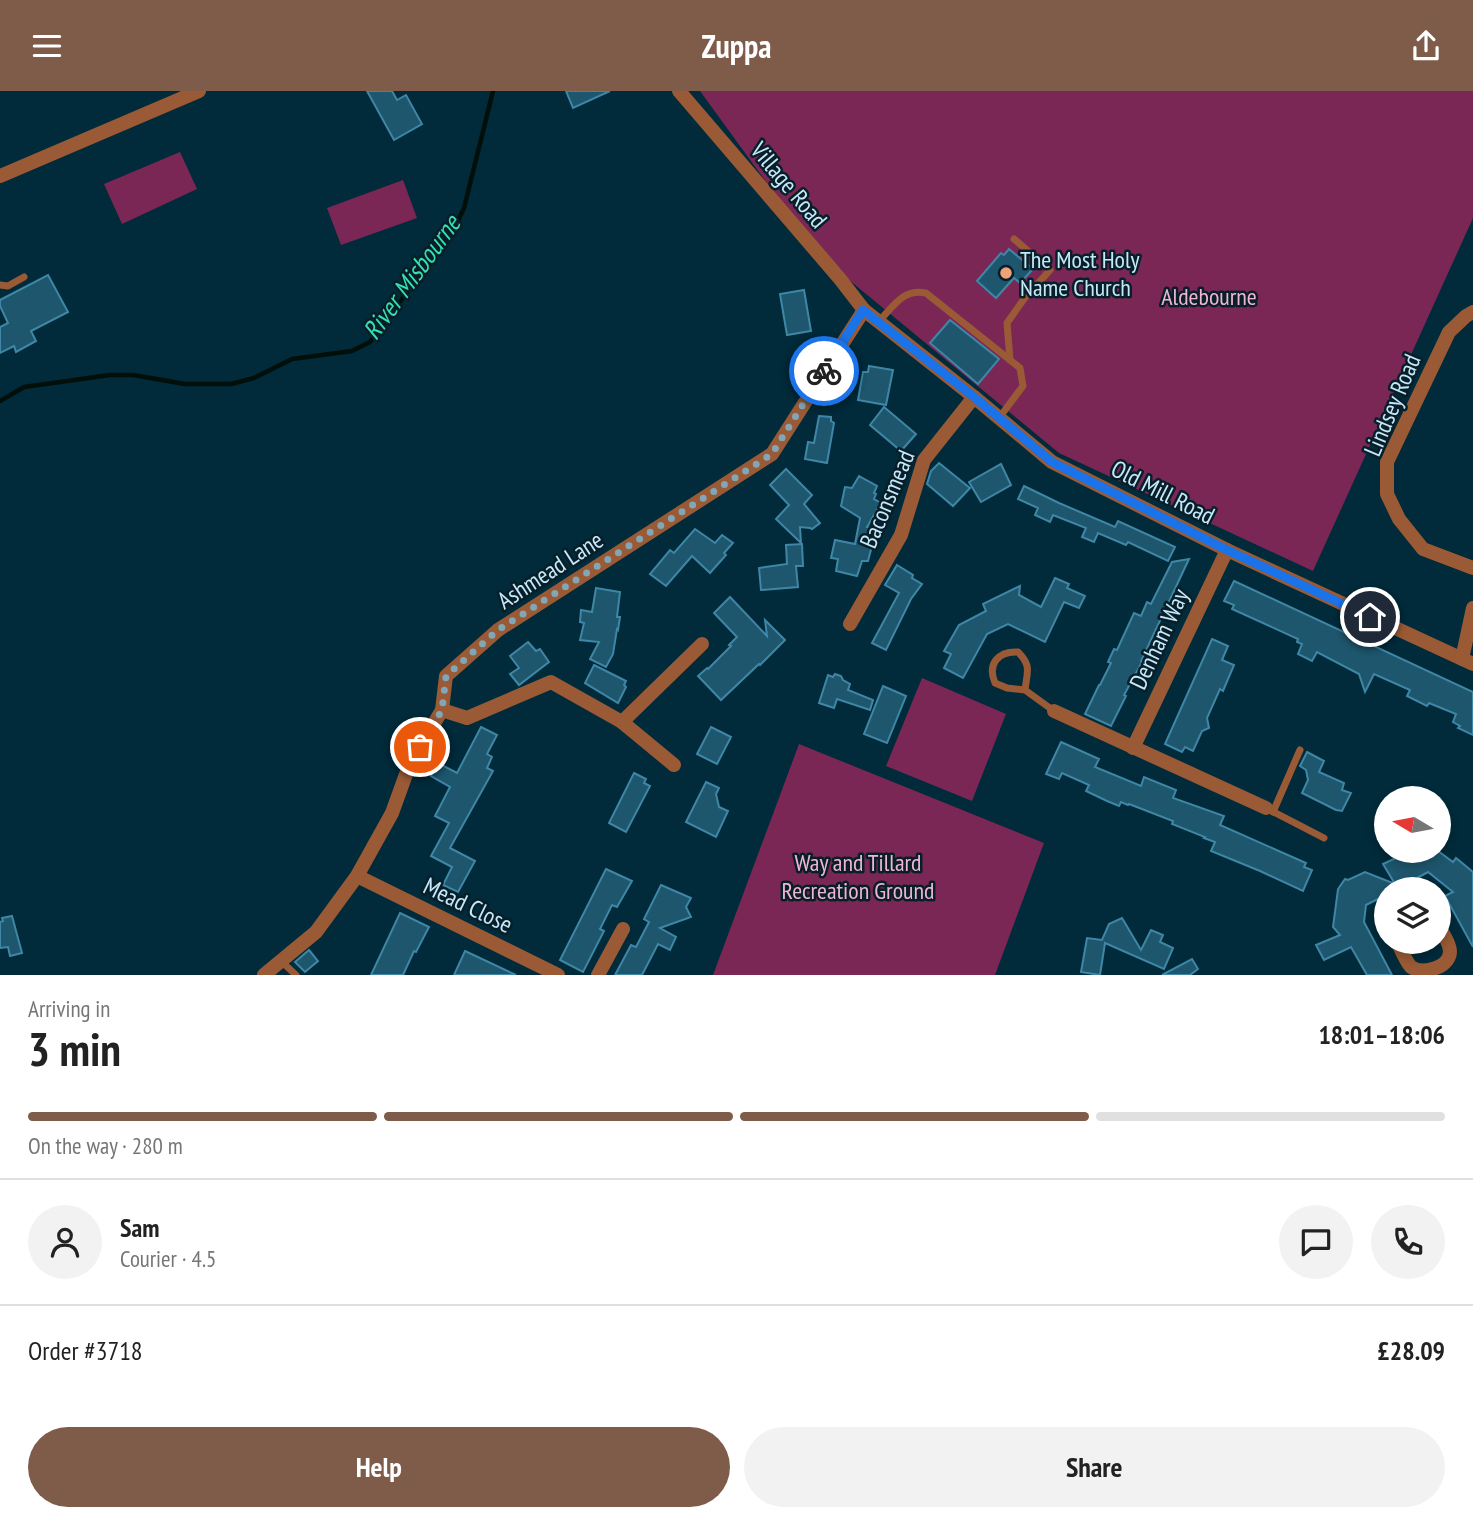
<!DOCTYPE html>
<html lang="en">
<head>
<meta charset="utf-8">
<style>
	body { margin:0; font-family:"PT Sans Narrow",sans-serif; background:#f2f2f2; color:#222; height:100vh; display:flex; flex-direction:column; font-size:26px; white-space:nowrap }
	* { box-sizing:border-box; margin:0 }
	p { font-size:23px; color:#767676 }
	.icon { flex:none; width:38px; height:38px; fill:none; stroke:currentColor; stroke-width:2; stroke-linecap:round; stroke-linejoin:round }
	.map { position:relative; height:884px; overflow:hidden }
	.details { display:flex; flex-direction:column; background:#fff; flex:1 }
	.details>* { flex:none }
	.needle { width:46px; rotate:280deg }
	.fabs { position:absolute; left:1374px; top:695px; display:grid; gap:14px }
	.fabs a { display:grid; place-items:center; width:77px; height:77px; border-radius:50%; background:#fff; box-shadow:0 4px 10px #0003; font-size:35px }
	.pin { position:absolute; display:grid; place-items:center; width:60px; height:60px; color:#fff; margin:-30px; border:4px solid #fff; border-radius:50%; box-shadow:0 2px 7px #0007 }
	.courier { position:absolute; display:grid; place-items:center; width:70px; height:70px; margin:-35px; border:5px solid #1a73e8; border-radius:50%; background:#fff; color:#222; box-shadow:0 2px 9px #0007 }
	.overview em { font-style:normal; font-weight:700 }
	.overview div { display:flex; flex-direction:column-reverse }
	.overview { display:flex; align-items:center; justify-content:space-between; height:119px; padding:0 28px }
	h1 { font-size:46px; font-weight:700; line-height:52px }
	.bar { display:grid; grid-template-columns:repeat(4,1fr); gap:10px 7px; align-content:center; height:84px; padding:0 28px }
	.bar i { height:9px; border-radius:5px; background:#e0e0e0 }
	.bar .active { background:#7f5c49 }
	.bar p { grid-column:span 4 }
	.line { display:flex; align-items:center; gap:18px; padding:0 28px; border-top:2px solid #e0e0e0 }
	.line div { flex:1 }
	.round { display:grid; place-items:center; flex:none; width:74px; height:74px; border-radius:37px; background:#f2f2f2 }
	.action { display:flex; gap:14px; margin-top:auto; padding:14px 28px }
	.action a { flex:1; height:80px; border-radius:42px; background:#7f5c49; color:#fff; font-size:28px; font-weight:700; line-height:80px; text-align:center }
	.action a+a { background:#f2f2f2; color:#222 }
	header { display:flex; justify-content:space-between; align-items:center; height:91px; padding:0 28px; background:#7f5c49; color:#fff; font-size:32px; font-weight:700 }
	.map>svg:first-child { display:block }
	.green { fill:#7b2756 }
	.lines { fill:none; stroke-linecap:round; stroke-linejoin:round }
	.stream { stroke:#000f09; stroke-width:4.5 }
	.building { fill:#1e566d; stroke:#3e87a6; stroke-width:2 }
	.service { stroke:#995a35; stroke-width:7 }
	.minor { stroke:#995a35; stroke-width:14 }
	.done { stroke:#81a6b7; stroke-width:7; stroke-dasharray:0 12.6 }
	.route { stroke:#1a73e8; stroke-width:9 }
	.poi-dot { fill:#f0a378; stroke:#081f29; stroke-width:2.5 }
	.labels { text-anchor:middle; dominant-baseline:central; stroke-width:5; stroke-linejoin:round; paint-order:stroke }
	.street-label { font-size:24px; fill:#c6e9fa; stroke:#081f29 }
	.poi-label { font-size:24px; fill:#c6e9fa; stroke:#081f29; text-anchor:start }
	.park-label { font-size:24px; fill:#f0b6d1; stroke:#081f29 }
	.water-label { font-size:26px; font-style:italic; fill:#35e1b2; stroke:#081f29 }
</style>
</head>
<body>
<header><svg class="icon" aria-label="menu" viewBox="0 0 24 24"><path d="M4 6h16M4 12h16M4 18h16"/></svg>Zuppa<svg class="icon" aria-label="share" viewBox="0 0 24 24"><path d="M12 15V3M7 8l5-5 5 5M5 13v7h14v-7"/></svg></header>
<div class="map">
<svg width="1473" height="884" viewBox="0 0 1473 884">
	<rect width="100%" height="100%" fill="#012a3a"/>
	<g class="green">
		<polygon points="700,0 1473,0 1473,127 1313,480 1059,362 820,165"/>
		<polygon points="180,61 197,98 122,133 104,93"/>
		<polygon points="403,89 417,127 341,154 327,117"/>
		<polygon points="922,587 1006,623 972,710 886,675"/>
		<polygon points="799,653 1044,752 995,884 713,884"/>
	</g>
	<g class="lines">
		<polyline class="stream" points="0,310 24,296 110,284 133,284 185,293 231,293 254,287 292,268 352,260 370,251 405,204 457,132 464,117 493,0"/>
	</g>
	<g class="building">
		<polygon points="367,0 392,0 397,9 406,4 422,33 394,49"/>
		<polygon points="566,0 610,0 573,17"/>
		<polygon points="1009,158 1033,178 1020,192 1014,187 996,207 977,190 1001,162 1004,164"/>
		<polygon points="48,184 68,221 31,240 36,250 16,261 14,255 0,262 0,236 8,232 0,215 0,209"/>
		<polygon points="804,199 811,240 787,244 780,203"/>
		<polygon points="950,229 999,268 978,293 930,252"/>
		<polygon points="869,275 893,279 886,314 858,309 863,281 868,281"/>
		<polygon points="884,316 916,343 901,360 870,334"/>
		<polygon points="819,325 831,326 831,330 834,332 827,372 805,368 808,351 814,352"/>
		<polygon points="939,372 970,397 953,415 927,393 931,380"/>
		<polygon points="1001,373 1011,394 981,411 969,391"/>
		<polygon points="786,378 812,404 804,413 820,432 812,438 810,437 800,436 801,452 776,428 789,414 770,394"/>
		<polygon points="859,385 877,395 874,402 876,403 874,408 881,412 867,436 875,438 873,451 868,470 862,470 857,485 836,480 838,468 831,467 835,449 855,453 860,427 841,415 845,396 852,397"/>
		<polygon points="1024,395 1059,412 1115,436 1118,430 1175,456 1168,470 1128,451 1126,454 1098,442 1094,451 1082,446 1086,437 1053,424 1050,431 1035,424 1038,417 1018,408"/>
		<polygon points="695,438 715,452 722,444 733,452 724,462 726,464 710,482 692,465 666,495 650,483 670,459 674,462"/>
		<polygon points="802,453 803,475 796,475 798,496 761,499 759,477 787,473 786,454"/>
		<polygon points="1189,468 1141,570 1142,571 1124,604 1126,605 1111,635 1085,623 1099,594 1100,594 1111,572 1108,571 1114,558 1117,559 1134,522 1141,525 1147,511 1151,513 1172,471"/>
		<polygon points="897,474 913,484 912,487 922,493 911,508 886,559 872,552 899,502 885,494"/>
		<polygon points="1055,487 1069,493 1067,497 1085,505 1079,517 1064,511 1045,551 1008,533 987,543 963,587 944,577 951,563 944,560 959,534 986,520 983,513 1020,495 1019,504 1041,516"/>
		<polygon points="1234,490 1473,601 1473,644 1458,637 1460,635 1453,631 1456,623 1429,612 1427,615 1407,605 1410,599 1374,583 1365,601 1359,583 1317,561 1312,570 1298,563 1302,553 1297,551 1298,548 1232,518 1234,514 1224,510"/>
		<polygon points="596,497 620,501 617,526 620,526 618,539 617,538 613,563 606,576 590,568 599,551 580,549 584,532 580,531 581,519 592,521"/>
		<polygon points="730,506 767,545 765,529 785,549 760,574 759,573 721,609 698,585 707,577 708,578 731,555 729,554 737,546 714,522"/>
		<polygon points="1212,548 1228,555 1222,569 1234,574 1223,600 1220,598 1207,627 1209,637 1202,640 1193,660 1185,656 1182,661 1165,653"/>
		<polygon points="528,551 536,560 540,558 549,571 519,594 510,583 519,577 510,565"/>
		<polygon points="594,574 626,590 624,594 626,596 618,612 585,592"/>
		<polygon points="835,583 841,585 843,589 850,593 848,599 873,609 870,619 837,608 834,617 819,612 828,584 833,586"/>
		<polygon points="883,595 906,605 887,652 864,643"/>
		<polygon points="481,636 497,644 487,663 492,666 487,677 493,680 450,757 475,770 458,801 443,794 452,776 431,765 449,732 435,725 450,696 431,685 438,672 457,682"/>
		<polygon points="711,636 731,646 717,673 697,663"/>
		<polygon points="1061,651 1099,668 1095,676 1141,695 1144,686 1176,699 1173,707 1224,725 1220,734 1306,772 1304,776 1312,779 1303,800 1260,780 1211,760 1215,751 1204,747 1205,746 1172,733 1173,730 1129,713 1128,714 1121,711 1119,715 1107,710 1086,700 1089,694 1062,682 1059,688 1046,683"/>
		<polygon points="1307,661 1324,670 1319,681 1344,692 1342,699 1351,702 1342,720 1336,719 1302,702 1308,689 1306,679 1300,675"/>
		<polygon points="634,682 646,688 644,692 650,695 626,741 609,732"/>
		<polygon points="706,691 719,697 716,703 719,716 728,720 716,746 686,731"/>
		<polygon points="1411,760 1438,760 1453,771 1456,767 1473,781 1473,856 1445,805 1453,801 1428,781 1397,798 1386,798 1386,804 1366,814 1364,831 1392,884 1367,884 1351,856 1324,869 1316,854 1340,844 1333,836 1338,798 1345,788 1348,789 1365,781 1395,793 1383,773"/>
		<polygon points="606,778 632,790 617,816 612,814 600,838 604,840 583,881 560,869"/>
		<polygon points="661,794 691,807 686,816 691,826 660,837 676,846 670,859 658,853 642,884 615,884 631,854 636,856 649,831 644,828"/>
		<polygon points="400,822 429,836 416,861 414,860 403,884 371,884"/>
		<polygon points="12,825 22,862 10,865 8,856 0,857 0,831 3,830 2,827"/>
		<polygon points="1122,827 1141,859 1151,839 1163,844 1160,851 1173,857 1164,878 1105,852 1100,884 1081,881 1087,847 1102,849 1109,833"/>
		<polygon points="309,859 318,870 305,881 295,871"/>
		<polygon points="465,860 516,884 454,884"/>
		<polygon points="1192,868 1198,878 1190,884 1162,884"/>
	</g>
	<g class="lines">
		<g class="service">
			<polyline points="0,194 8,195 24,186"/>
			<path d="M879,230c14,-14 24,-33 47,-28l84,67 10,8 3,18 -24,32"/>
			<polyline points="1010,269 1007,232 1024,208 1050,179 1014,148"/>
			<path d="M1025,599l-18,-2 -12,-5c-8,-19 3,-32 23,-31 14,14 9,20 7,38l29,21"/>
			<polyline points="1270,719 1324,747"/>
			<polyline points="1273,721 1300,659"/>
			<polyline points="281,870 296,884"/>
		</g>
		<g class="minor">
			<polyline points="679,0 840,188 864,219 974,306 1052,371 1227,459 1473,573"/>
			<polyline points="0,85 199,0"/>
			<polyline points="1473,221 1466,225 1449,241 1387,371 1387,403 1399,428 1423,458 1473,477"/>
			<polyline points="850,533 901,444 924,369 974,306"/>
			<polyline points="1462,568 1473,517"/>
			<polyline points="442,619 467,627 551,591 622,631 674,674"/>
			<polyline points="1054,620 1266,717"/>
			<polyline points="622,631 702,553"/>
			<polyline points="1133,657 1227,459"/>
			<polyline points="357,785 558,884"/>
			<path d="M1397,850c4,8 8,19 14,26 12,8 38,1 39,-15 0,-9 -7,-19 -12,-26"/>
			<polyline points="264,884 316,841 357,785 392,722 409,675 442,619 446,585 498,539 772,363 864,219"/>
			<polyline points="598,884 623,838"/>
		</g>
	</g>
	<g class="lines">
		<polyline class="done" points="420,656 442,619 446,585 498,539 772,363 824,280"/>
		<polyline class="route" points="824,280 863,219 974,306 1052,371 1227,459 1370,526"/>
	</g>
	<circle class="poi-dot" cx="1006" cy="182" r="7"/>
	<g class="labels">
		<g class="street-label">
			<text transform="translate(789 94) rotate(50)">Village Road</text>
			<text transform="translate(1392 314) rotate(-67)">Lindsey Road</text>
			<text transform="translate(1163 401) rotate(27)">Old Mill Road</text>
			<text transform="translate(887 408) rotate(-67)">Baconsmead</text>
			<text transform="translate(550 479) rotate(-33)">Ashmead Lane</text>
			<text transform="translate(1159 548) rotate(-65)">Denham Way</text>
			<text transform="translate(468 814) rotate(26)">Mead Close</text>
		</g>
		<g class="poi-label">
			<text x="1020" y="168">The Most Holy<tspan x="1020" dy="28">Name Church</tspan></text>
		</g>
		<g class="park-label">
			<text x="1209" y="205">Aldebourne</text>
			<text x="858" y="771">Way and Tillard<tspan x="858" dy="28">Recreation Ground</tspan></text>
		</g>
		<g class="water-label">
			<text transform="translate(411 186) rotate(-54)">River Misbourne</text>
		</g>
	</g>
</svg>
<div class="fabs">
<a><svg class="needle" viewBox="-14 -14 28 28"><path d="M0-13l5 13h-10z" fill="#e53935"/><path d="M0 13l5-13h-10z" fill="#767676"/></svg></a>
<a><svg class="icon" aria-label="layers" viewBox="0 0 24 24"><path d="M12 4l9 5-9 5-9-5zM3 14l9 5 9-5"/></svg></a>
</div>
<div class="pin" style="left:420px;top:656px;background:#ea580c"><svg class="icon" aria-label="bag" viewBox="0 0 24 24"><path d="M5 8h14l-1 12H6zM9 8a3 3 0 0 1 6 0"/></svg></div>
<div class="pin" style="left:1370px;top:526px;background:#1f2937"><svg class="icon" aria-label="home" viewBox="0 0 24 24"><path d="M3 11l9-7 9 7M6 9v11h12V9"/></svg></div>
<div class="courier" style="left:824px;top:280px"><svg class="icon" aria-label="bike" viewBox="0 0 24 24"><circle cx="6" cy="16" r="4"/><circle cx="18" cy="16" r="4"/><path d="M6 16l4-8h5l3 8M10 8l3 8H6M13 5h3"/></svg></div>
</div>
<section class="details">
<div class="overview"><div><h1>3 min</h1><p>Arriving in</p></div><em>18:01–18:06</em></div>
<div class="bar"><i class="active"></i><i class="active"></i><i class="active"></i><i></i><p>On the way · 280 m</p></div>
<div class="line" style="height:126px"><a class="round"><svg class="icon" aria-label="person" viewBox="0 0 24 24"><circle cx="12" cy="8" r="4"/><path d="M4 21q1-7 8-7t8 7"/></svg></a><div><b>Sam</b><p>Courier · 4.5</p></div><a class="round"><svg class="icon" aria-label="chat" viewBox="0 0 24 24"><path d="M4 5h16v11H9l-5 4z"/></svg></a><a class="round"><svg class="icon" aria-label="phone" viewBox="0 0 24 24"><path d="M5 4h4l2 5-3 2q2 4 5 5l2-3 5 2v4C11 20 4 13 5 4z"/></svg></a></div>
<div class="line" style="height:91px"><div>Order #3718</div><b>£28.09</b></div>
<div class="action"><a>Help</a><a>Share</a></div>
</section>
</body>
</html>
